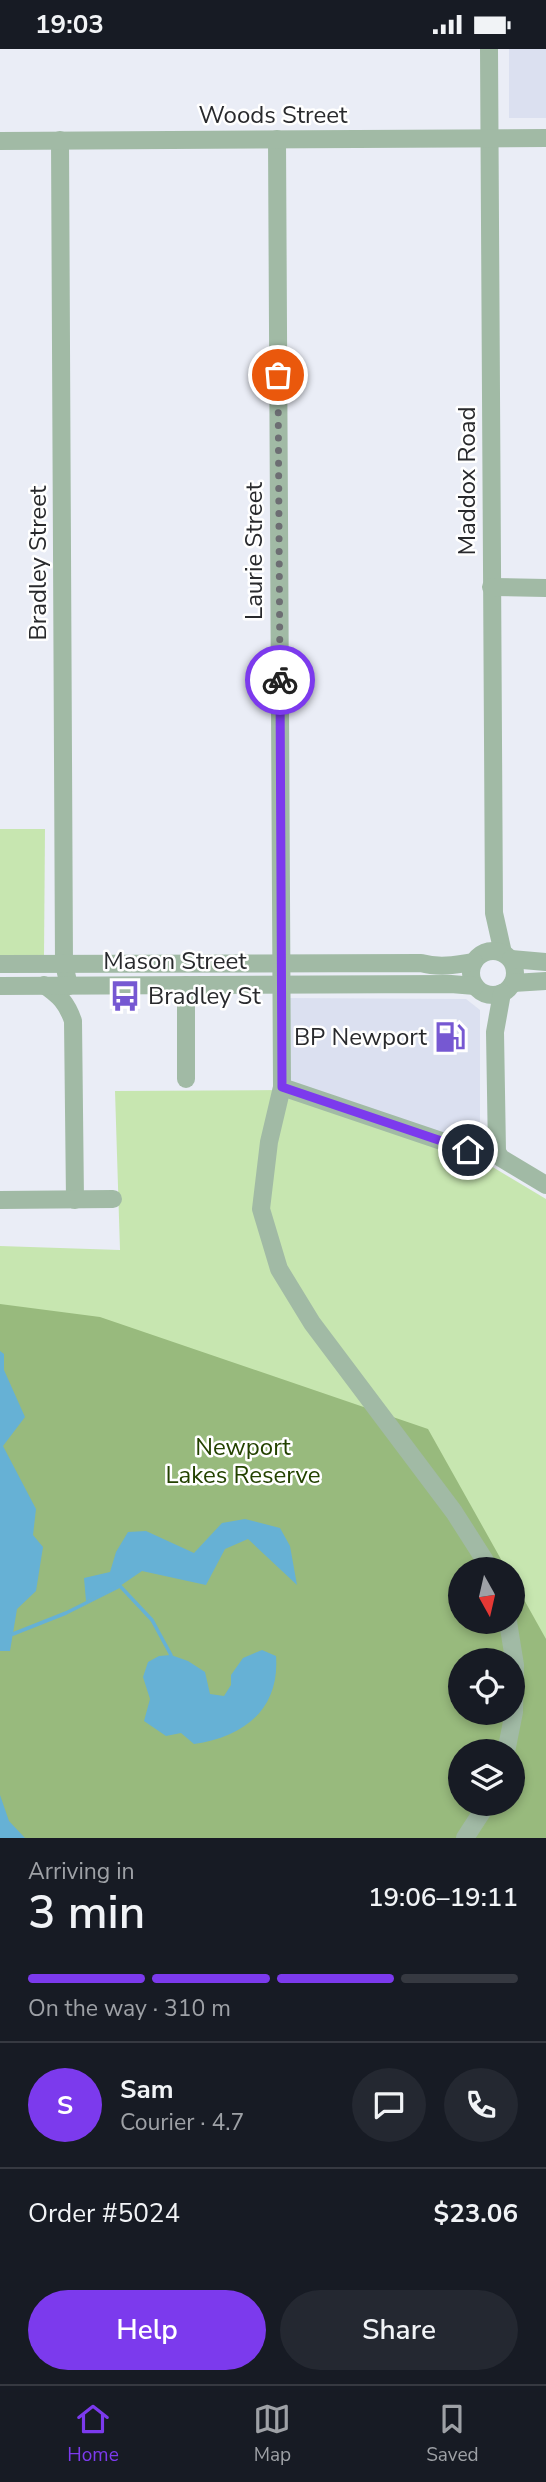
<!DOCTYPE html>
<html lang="en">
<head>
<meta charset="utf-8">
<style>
	body { margin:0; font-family:"Nunito Sans",sans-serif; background:#242831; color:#f1f3f6; height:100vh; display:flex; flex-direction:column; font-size:26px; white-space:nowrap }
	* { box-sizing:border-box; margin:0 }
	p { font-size:23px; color:#9ea1a6 }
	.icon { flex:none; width:38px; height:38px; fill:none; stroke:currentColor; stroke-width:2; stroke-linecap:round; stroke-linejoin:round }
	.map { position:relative; height:1789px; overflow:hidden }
	.side { display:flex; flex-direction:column; background:#171b24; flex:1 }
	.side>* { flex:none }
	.needle { width:46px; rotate:172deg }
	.fabs { position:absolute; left:448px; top:1508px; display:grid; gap:14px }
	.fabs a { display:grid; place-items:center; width:77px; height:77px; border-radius:50%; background:#171b24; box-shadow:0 4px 10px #0003; font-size:35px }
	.pin { position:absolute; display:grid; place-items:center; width:60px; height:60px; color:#fff; margin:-30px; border:4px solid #fff; border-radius:50%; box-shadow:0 2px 7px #0007 }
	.courier { position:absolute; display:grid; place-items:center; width:70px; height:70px; margin:-35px; border:5px solid #7c3aed; border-radius:50%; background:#fff; color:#222; box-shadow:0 2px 9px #0007 }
	.head em { font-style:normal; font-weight:600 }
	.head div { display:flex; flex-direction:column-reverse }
	.head { display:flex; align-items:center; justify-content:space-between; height:119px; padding:0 28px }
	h1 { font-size:46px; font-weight:600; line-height:52px }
	.bar { display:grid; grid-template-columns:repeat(4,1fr); gap:10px 7px; align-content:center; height:84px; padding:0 28px }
	.bar i { height:9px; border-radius:5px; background:#363941 }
	.bar .active { background:#7c3aed }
	.bar p { grid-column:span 4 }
	.line { display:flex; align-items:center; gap:18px; padding:0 28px; border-top:2px solid #363941 }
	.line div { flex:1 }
	.round { display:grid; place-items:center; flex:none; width:74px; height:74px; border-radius:37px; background:#242831 }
	.cta { display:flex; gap:14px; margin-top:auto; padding:14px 28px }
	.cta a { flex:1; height:80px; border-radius:42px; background:#7c3aed; color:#fff; font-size:28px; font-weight:600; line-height:80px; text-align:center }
	.cta a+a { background:#242831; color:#f1f3f6 }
	.status { display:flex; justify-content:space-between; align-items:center; height:49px; padding:0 35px; background:#171b24; direction:ltr }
	.status svg { height:19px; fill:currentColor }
	.tabs { display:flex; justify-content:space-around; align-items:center; height:98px; border-top:2px solid #363941; background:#171b24; font-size:19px; color:#9ea1a6 }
	.tabs a { display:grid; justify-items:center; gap:4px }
	.tabs .active { color:#7c3aed }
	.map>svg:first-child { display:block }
	.built { fill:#dbe0f0 }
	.green { fill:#c7e6b0; fill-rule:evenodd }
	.forest { fill:#98ba7d; fill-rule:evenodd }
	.water { fill:#66b1d5 }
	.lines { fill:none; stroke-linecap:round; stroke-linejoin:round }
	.stream { stroke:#66b1d5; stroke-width:3.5 }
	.minor { stroke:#a1baa5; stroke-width:18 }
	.done { stroke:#6d6e73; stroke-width:7; stroke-dasharray:0 12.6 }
	.route { stroke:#7c3aed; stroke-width:9 }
	.labels { text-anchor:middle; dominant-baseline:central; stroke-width:5; stroke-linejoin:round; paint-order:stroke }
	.street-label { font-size:24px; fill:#292a2d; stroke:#fff }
	.poi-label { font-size:24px; fill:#292a2d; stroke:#fff; text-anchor:start }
	.park-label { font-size:24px; fill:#234200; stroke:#fff }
</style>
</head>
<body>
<div class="status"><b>19:03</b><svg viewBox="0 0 49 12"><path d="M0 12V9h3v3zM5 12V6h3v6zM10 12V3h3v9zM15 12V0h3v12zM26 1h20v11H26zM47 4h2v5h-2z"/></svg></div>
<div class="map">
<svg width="546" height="1789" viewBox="0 0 546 1789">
	<rect width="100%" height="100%" fill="#eaedf6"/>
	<g class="built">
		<rect x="509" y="0" width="37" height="69"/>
		<polygon points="286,949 466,950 480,961 480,1097 287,1036"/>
	</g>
	<g class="green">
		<polygon points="0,780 45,780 44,906 0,906"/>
		<path d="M283,1041l203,73 60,36v639h-546v-592l120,4 -5,-159zM460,1521h53v52h-53zM460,1612h53v52h-53zM460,1703h53v52h-53z"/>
	</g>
	<path class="forest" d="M0,1255l100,13 328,112 79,141h-47v52h53v-42l33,59v199h-546zM460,1612h53v52h-53zM460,1703h53v52h-53z"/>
	<g class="water">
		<polygon points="0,1302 4,1305 4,1321 25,1368 3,1397 36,1460 33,1486 43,1498 36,1542 17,1560 10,1602 0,1602"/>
		<polygon points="245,1470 280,1479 290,1497 297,1536 248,1490 225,1500 206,1536 142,1522 120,1537 86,1552 84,1529 110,1523 116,1503 128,1483 146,1482 194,1504 222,1474"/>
		<path d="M262,1601l14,6c4,53 -32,81 -82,88l-13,-11 -15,3 -22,-15 6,-22 -7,-22 5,-15 11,-6 12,-1 17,6 17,11 5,22 14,2 7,-11v-10l12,-17z"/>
		<polygon points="0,1746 9,1772 25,1789 0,1789"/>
	</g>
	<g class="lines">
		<polyline class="stream" points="13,1585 66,1564 120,1537 152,1571 171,1606"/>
		<g class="minor">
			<polyline points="489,0 494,864 503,904"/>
			<polyline points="277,90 282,1038 468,1101"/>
			<polyline points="60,91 64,915 69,937"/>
			<polyline points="0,92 546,89"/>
			<polyline points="491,538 546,539"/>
			<circle cx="493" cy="924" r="22"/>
			<polyline points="511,910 546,913"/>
			<path d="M0,915l421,-1c18,5 35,2 53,-1"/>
			<polyline points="513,934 546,932"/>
			<path d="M44,936c15,10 23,18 29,36l2,179"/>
			<polyline points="186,936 186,1030"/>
			<polyline points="0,937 451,935 475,937"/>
			<polyline points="502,944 495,983 497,1103 501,1109 546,1136"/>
			<polyline points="282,1038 269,1093 261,1160 279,1220 312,1274 454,1463 491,1521"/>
			<polyline points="0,1151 113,1150"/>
			<polyline points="506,1703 514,1663 515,1616 508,1573"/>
			<polyline points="465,1789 487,1755"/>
		</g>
	</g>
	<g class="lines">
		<polyline class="done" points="278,326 280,631"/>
		<polyline class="route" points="280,631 282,1038 468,1101"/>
	</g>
	<defs>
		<symbol id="bus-bare" viewBox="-9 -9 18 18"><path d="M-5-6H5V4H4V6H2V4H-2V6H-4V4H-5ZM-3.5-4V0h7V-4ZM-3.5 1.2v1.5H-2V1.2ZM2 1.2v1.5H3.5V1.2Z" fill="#7658d2" stroke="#fff" stroke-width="2.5" paint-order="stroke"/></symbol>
		<symbol id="fuel-bare" viewBox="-9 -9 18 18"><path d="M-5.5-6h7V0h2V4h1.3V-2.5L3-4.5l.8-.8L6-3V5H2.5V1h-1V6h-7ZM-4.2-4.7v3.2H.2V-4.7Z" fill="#7658d2" stroke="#fff" stroke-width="2.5" paint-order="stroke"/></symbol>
	</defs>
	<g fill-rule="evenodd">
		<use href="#bus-bare" x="103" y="925" width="44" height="44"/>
		<use href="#fuel-bare" x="428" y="966" width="44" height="44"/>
	</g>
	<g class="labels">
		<g class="street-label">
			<text x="273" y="66">Woods Street</text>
			<text transform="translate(467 432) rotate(-90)">Maddox Road</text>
			<text transform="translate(254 502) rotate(-90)">Laurie Street</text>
			<text transform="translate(38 514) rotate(-90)">Bradley Street</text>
			<text x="175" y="912">Mason Street</text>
		</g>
		<g class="poi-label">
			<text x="148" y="947">Bradley St</text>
			<text x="427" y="988" text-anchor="end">BP Newport</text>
		</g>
		<g class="park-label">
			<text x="243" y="1398">Newport<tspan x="243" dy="28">Lakes Reserve</tspan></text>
		</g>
	</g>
</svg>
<div class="fabs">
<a><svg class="needle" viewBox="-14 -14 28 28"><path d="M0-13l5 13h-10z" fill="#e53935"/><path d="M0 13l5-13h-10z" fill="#9ea1a6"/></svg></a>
<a><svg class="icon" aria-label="locate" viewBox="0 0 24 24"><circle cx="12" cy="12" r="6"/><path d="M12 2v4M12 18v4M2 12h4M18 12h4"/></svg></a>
<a><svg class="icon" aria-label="layers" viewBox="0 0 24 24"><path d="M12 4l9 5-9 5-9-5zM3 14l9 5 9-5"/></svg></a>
</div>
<div class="pin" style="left:278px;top:326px;background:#ea580c"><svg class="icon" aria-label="bag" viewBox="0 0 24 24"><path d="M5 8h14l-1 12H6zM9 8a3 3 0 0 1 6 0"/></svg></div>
<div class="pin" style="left:468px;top:1101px;background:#1f2937"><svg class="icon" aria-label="home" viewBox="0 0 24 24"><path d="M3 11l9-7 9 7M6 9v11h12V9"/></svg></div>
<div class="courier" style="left:280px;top:631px"><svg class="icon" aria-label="bike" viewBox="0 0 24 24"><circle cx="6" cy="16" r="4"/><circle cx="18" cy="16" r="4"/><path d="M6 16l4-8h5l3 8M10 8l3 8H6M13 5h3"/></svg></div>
</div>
<section class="side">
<div class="head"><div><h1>3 min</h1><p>Arriving in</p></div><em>19:06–19:11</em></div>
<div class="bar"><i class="active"></i><i class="active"></i><i class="active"></i><i></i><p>On the way · 310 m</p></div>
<div class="line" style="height:126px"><b class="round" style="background:#7c3aed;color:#fff">S</b><div><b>Sam</b><p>Courier · 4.7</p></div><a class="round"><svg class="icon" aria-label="chat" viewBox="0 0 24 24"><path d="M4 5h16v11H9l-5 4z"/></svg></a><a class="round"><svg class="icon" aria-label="phone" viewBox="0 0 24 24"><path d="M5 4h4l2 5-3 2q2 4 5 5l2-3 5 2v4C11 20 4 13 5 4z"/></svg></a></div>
<div class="line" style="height:91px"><div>Order #5024</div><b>$23.06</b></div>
<div class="cta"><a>Help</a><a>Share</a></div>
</section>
<nav class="tabs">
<a class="active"><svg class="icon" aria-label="home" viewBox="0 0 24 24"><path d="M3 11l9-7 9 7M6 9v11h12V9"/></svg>Home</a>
<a><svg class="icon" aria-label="map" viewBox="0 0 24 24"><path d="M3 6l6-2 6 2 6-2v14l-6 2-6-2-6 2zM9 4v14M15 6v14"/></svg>Map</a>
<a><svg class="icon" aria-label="saved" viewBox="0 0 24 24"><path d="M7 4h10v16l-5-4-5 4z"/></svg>Saved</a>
</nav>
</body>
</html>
